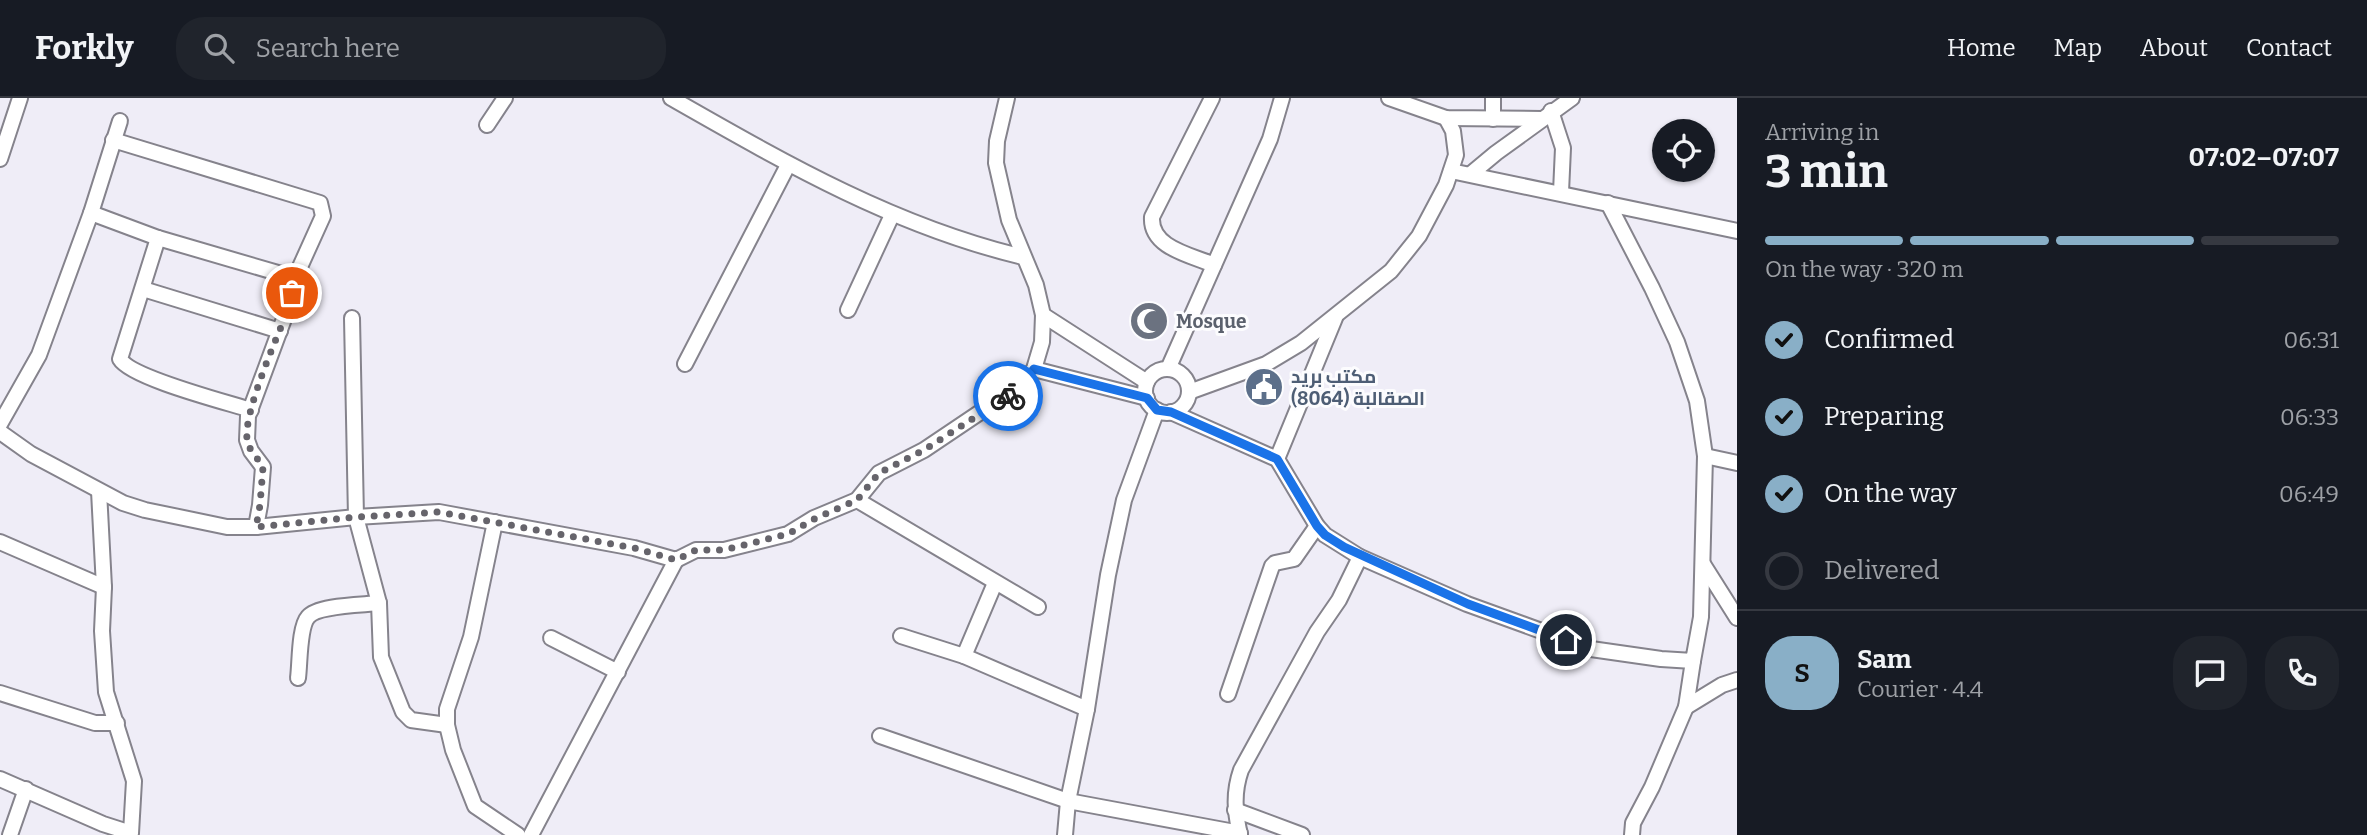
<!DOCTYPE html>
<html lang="en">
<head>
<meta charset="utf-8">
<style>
	body { margin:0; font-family:Bitter,Cairo,serif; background:#20242c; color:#f1f3f6; height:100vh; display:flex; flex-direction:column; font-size:26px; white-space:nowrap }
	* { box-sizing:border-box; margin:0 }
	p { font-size:23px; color:#9ea1a6 }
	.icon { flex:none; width:38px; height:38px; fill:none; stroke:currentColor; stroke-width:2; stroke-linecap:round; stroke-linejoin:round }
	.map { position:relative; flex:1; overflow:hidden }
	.side { display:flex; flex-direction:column; background:#171b24; width:630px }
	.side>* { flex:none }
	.tools { position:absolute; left:1652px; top:21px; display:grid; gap:14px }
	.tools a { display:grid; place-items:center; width:63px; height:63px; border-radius:50%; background:#171b24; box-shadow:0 2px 5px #0004; font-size:35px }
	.pin { position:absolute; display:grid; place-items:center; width:60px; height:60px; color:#fff; margin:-30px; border:4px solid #fff; border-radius:50%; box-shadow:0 2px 7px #0007 }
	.courier { position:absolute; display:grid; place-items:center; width:70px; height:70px; margin:-35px; border:5px solid #1a73e8; border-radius:50%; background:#fff; color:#222; box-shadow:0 2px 9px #0007 }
	.overview em { font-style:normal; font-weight:700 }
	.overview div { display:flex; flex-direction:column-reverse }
	.overview { display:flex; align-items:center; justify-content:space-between; height:119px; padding:0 28px }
	h1 { font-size:46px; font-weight:700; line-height:52px }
	.bar { display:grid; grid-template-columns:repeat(4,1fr); gap:10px 7px; align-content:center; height:84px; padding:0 28px }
	.bar i { height:9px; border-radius:5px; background:#363941 }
	.bar .selected { background:#89afc7 }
	.bar p { grid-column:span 4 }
	.line { display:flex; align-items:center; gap:18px; padding:0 28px; border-top:2px solid #363941 }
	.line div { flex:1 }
	.round { display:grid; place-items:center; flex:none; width:74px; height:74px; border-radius:28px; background:#20242c }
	ol { padding:0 28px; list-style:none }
	li { display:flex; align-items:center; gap:21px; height:77px }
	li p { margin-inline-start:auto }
	li .icon { padding:7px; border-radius:50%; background:#89afc7; color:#111; stroke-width:4 }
	li:last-child { color:#9ea1a6 }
	li i { width:38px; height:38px; border:4px solid #363941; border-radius:50% }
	header { display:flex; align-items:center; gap:42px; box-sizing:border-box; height:98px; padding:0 35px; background:#171b24; border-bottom:2px solid #363941 }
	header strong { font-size:33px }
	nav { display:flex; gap:38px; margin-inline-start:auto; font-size:24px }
	.search { width:490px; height:63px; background:#20242c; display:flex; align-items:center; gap:18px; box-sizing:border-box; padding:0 24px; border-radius:28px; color:#9ea1a6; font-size:26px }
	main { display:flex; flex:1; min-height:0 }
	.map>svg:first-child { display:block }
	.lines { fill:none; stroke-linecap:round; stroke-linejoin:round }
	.street-casing { stroke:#85838c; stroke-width:18 }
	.street { stroke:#fff; stroke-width:14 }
	.done { stroke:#66646b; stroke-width:7; stroke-dasharray:0 12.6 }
	.route { stroke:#1a73e8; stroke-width:9 }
	.labels { text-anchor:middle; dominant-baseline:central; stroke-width:6; stroke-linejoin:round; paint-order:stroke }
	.worship-label { font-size:19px; font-weight:bold; fill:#5b616d; stroke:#fcfcfe; text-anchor:start }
	.service-label { font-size:19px; font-weight:bold; fill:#4e5e75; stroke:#fcfcfe; text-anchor:start }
</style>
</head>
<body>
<header>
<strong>Forkly</strong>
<div class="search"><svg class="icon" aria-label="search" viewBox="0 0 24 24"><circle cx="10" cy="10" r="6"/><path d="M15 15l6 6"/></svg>Search here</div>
<nav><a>Home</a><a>Map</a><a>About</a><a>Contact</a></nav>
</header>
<main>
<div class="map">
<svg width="1737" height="737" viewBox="0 0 1737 737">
	<rect width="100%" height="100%" fill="#efedf7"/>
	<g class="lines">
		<defs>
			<g id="street">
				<path d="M671,0c114,65 223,128 352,159"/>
				<path d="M1212,0l-60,119c-2,31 39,38 62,48"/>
				<polyline points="1389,0 1446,20 1542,21"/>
				<polyline points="1493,0 1493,21"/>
				<polyline points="1551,13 1563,50 1561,94"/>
				<polyline points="487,27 505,0"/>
				<polyline points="113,42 320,105 323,118 295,180 288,210 248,318 247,342 251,353 263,369 260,407 256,429"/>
				<polyline points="0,61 20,0"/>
				<polyline points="1451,73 1737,133"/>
				<polyline points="1472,75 1496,55 1572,0"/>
				<polyline points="91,115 120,23"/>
				<path d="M158,140l-38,121c11,19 106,43 131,51"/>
				<polyline points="143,191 280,233"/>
				<polyline points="848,212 892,117"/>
				<polyline points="1043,217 1147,284"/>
				<polyline points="352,220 356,419 379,505 381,559 403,614 411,622 447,627"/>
				<polyline points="685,266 788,67"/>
				<polyline points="1034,271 1147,300"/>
				<polyline points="1168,271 1270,41 1282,0"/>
				<circle cx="1167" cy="293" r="22"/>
				<polyline points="1189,294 1266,266 1301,245 1391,173 1419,138 1446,87 1456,57 1453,33 1446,20"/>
				<polyline points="1171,314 1277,361 1317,428 1325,437 1360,459 1467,506 1591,551 1661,561 1693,563 1701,519 1705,358 1697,303 1677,244 1652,190 1608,105"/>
				<polyline points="0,326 39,257 91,115 158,140 295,180"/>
				<polyline points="0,334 31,356 123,405 145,412 227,429 256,429 356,419 439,414 634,450 676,462 696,452 724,452 788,436 814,420 857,402 879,375 924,352 982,313 1017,293 1034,271 1042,244 1043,217 1036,187 1009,122 996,65 997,43 1007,0"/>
				<polyline points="1705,358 1737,365"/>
				<polyline points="1277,361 1335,220"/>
				<polyline points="857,402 1038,509"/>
				<polyline points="495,424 471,539 447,611 447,627 453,652 475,708 518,737"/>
				<polyline points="0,444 104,489"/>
				<polyline points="1703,466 1737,520"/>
				<polyline points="901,538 964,558 1087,611"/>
				<polyline points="551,540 618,574"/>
				<polyline points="964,558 995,485"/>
				<path d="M298,580c2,-15 1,-51 10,-61 9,-12 55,-12 71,-14"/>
				<polyline points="0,595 95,625 117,625"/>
				<polyline points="1228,596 1272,468 1275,465 1294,461 1317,428"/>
				<polyline points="1686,609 1722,587 1737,582"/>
				<polyline points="880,638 1068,703 1240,735"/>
				<polyline points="0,681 103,726 131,735 134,683 106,594 102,533 104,489 99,393"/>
				<polyline points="1235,712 1302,737"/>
				<polyline points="10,737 26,691"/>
				<polyline points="531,737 676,462"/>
				<polyline points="1065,737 1068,703 1087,611 1108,477 1124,402 1157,312"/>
				<path d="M1240,737c-5,-23 -7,-42 1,-65l76,-138 22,-32 21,-43"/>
				<polyline points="1632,737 1633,725 1652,689 1686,609 1693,563"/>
			</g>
		</defs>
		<use href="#street" class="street-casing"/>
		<use href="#street" class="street"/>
	</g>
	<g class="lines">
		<path class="done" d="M292,195l-3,15c-12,29 -45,103 -42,131 1,11 11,19 16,28l-3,38 -4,22 100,-10 83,-5 195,36 42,12 20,-10h28l64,-16 26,-15 43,-19 22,-27 45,-23 84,-54"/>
		<polyline class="route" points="1008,298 1017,293 1034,271 1147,300 1157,312 1171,314 1277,361 1317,428 1325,437 1344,449 1468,506 1566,542"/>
	</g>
	<defs>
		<symbol id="mosque-disc" viewBox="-11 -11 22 22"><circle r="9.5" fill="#6b7280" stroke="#fcfcfe"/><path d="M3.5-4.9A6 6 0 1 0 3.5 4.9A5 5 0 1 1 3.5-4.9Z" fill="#fff"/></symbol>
		<symbol id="civic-disc" viewBox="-11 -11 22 22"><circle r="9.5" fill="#5c6f8a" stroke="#fcfcfe"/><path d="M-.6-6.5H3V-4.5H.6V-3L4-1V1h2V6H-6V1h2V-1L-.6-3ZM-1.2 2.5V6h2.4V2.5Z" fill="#fff"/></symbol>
	</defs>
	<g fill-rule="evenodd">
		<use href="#mosque-disc" x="1127" y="201" width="44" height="44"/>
		<use href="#civic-disc" x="1242" y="267" width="44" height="44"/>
	</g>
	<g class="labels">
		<g class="worship-label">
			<text x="1176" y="223">Mosque</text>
		</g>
		<g class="service-label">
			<text x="1291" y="278">مكتب بريد<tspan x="1291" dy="22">الصقالبة (8064)</tspan></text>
		</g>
	</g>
</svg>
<div class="tools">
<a><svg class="icon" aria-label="locate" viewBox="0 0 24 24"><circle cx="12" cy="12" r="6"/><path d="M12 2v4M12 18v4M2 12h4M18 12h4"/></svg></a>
</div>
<div class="pin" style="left:292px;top:195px;background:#ea580c"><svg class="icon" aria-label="bag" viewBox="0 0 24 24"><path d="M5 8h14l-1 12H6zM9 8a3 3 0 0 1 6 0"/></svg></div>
<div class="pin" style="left:1566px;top:542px;background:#1f2937"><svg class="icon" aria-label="home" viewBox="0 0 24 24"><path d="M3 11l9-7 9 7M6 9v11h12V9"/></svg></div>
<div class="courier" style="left:1008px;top:298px"><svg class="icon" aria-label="bike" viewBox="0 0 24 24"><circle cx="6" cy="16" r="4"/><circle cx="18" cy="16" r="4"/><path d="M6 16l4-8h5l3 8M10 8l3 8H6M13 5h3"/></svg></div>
</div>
<section class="side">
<div class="overview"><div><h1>3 min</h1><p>Arriving in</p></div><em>07:02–07:07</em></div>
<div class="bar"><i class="selected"></i><i class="selected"></i><i class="selected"></i><i></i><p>On the way · 320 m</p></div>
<ol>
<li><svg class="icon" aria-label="check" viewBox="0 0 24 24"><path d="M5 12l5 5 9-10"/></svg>Confirmed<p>06:31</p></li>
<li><svg class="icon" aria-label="check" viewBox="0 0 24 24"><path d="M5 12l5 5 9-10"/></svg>Preparing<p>06:33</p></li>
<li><svg class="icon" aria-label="check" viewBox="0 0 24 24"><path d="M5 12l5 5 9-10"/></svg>On the way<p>06:49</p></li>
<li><i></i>Delivered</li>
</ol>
<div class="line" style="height:126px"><b class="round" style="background:#89afc7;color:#111">S</b><div><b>Sam</b><p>Courier · 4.4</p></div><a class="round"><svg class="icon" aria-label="chat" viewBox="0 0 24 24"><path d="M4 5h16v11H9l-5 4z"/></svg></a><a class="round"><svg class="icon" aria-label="phone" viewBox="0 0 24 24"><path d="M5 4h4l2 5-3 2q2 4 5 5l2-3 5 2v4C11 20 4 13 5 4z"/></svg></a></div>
</section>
</main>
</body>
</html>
